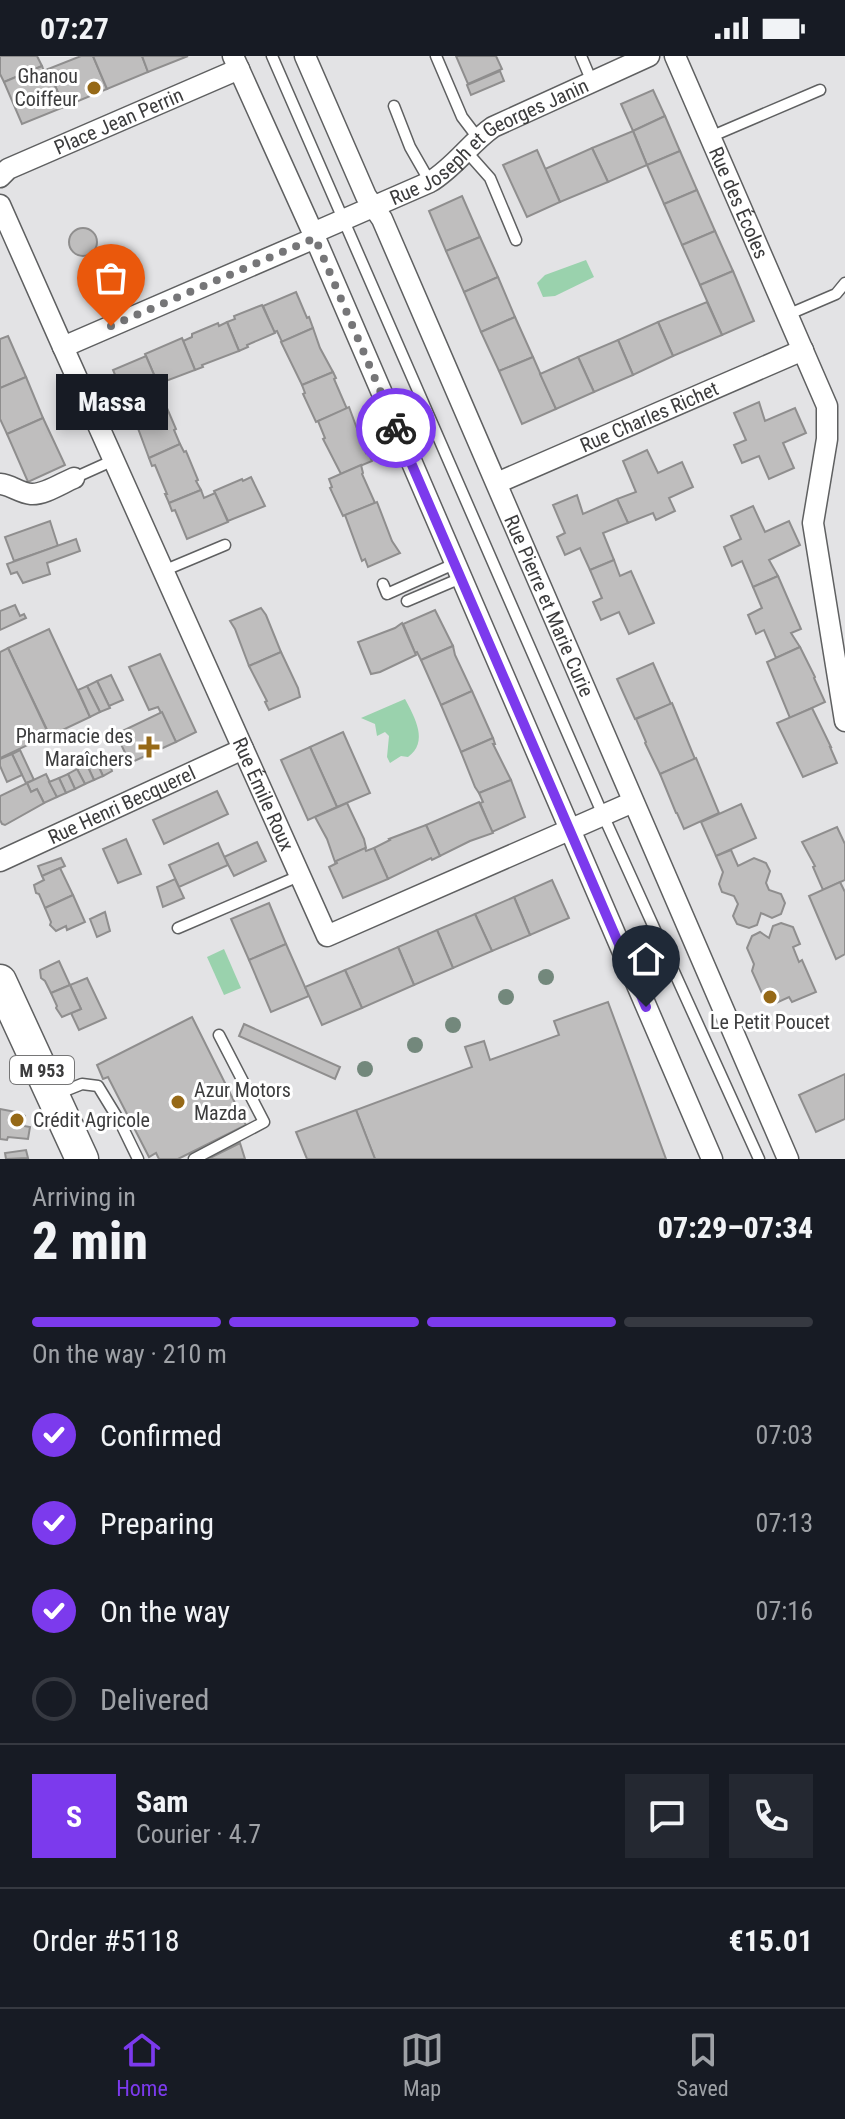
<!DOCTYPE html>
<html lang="en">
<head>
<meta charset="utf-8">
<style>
	body { margin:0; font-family:"Roboto Condensed",sans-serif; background:#242831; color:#f1f3f6; height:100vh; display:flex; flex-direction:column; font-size:30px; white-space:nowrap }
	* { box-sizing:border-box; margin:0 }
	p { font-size:26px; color:#9ea1a6 }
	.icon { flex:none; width:44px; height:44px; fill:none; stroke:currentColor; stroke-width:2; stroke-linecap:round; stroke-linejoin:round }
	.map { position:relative; height:1103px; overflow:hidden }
	.side { display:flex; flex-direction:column; background:#171b24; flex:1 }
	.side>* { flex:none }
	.pin { position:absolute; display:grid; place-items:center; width:68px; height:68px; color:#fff; margin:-82px -34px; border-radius:50% 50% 50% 0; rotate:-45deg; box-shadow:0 0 8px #0007 }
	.pin .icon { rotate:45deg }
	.courier { position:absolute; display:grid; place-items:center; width:80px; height:80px; margin:-40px; border:6px solid #7c3aed; border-radius:50%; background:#fff; color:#222; box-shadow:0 2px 10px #0007 }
	.bubble { position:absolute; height:56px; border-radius:0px; background:#171b24; box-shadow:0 4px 12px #0003; font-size:26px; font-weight:800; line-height:56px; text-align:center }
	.head em { font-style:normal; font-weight:800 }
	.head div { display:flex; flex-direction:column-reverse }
	.head { display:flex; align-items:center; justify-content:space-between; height:136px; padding:0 32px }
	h1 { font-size:52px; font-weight:800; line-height:60px }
	.bar { display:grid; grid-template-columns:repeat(4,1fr); gap:12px 8px; align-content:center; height:96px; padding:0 32px }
	.bar i { height:10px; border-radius:6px; background:#363941 }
	.bar .active { background:#7c3aed }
	.bar p { grid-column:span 4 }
	.line { display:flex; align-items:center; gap:20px; padding:0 32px; border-top:2px solid #363941 }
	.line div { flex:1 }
	.round { display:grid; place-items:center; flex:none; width:84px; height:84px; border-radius:0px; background:#242831 }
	ol { padding:0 32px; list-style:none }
	li { display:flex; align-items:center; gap:24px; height:88px }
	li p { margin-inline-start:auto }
	li .icon { padding:8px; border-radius:50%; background:#7c3aed; color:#fff; stroke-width:4 }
	li:last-child { color:#9ea1a6 }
	li i { width:44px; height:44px; border:4px solid #363941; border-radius:50% }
	.status { display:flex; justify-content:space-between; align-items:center; height:56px; padding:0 40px; background:#171b24; direction:ltr }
	.status svg { height:22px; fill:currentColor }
	.dock { display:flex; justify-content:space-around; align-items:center; height:112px; border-top:2px solid #363941; background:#171b24; font-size:22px; color:#9ea1a6 }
	.dock a { display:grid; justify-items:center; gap:4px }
	.dock .active { color:#7c3aed }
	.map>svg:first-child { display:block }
	.green { fill:#9ad2ad }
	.building { fill:#bfbebe; stroke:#8f8e8e; stroke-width:2 }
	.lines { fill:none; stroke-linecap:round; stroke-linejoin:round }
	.service-casing { stroke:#5f6061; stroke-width:13 }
	.minor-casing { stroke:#5f6061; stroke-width:23 }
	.primary-casing { stroke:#5f6061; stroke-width:35 }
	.service { stroke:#fff; stroke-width:10 }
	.minor { stroke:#fff; stroke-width:20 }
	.primary { stroke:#fff; stroke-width:32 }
	.tree { fill:#73887c }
	.done { stroke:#767678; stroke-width:8; stroke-dasharray:0 14.4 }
	.route { stroke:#7c3aed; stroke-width:10 }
	.poi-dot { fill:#966917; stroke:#fff; stroke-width:3 }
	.labels { text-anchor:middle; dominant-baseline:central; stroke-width:6; stroke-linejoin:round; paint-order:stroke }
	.shield { fill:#fff; stroke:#767677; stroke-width:2 }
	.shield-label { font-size:18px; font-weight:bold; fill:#3c3c3d }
	.poi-label { font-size:20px; fill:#3c3c3d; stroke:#fff; text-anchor:end }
	.street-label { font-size:20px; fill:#3c3c3d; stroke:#fff }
</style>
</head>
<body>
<div class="status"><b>07:27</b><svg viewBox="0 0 49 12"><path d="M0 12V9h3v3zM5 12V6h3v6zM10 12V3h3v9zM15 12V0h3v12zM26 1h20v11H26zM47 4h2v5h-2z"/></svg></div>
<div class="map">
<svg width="845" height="1103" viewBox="0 0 845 1103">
	<rect width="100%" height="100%" fill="#e3e3e5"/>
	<g class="green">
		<polygon points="586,204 594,221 555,240 543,241 537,227 545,219"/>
		<path d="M405,643c10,19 24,43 3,58l-7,-1 -11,7 -3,-6 2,-21 -4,-4 -8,4 -2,-12 -14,-6z"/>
		<polygon points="224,893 241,932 224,939 207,901"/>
	</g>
	<g class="building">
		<polygon points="0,0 37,0 42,10 4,26 0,18"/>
		<polygon points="81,0 93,0 107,33 64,51 48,13"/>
		<polygon points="93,0 142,0 148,16 107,33"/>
		<polygon points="142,0 188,0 148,16"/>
		<polygon points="456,0 496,0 502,13 468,28"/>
		<polygon points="42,10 44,15 48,13 64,51 22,68 4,26"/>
		<polygon points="500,15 504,25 471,39 467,29"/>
		<polygon points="653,34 665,60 633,75 621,48"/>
		<polygon points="665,60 680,95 647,109 633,75"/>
		<polygon points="633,75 647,109 608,126 592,92"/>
		<polygon points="592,92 608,126 560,146 545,113"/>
		<polygon points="537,94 560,146 527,161 503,109"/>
		<polygon points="680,95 697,134 664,148 647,109"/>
		<polygon points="697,134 715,175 682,189 664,148"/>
		<polygon points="462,140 480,181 446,195 429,155"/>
		<circle cx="83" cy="186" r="14"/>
		<polygon points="715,175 733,215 700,229 682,189"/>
		<polygon points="480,181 498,221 464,236 446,195"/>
		<polygon points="733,215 754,265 722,279 700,229"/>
		<polygon points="498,221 515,261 481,276 464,236"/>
		<polygon points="296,236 307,262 309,261 313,272 282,286 277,275 274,276 263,250"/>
		<polygon points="707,246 722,279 673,300 658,266"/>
		<polygon points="262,249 275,277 247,289 248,291 239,295 227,266 235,263 234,260"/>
		<polygon points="515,261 533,301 499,315 481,276"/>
		<polygon points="227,266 239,295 202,309 203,311 195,314 183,285 192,281 192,278 218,267 219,270"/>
		<polygon points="658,266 673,300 633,319 618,284"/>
		<polygon points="313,272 320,292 333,316 302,329 281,286"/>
		<polygon points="8,280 26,321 0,332 0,283"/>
		<polygon points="182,282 195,314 158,328 145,298"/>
		<polygon points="618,284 633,319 594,336 578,301"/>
		<polygon points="146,300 158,328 155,329 158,337 127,351 123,343 125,342 113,314"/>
		<polygon points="533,301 556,353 522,368 499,315"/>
		<polygon points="578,301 594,336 556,353 540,318"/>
		<polygon points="333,316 336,322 334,323 347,353 316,366 303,338 305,337 302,329"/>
		<polygon points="26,321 43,362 7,378 0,363 0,332"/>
		<polygon points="158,337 162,346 164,345 176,373 174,374 180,388 149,402 133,359 131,360 127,351"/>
		<polygon points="759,346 765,365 795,352 806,377 783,387 794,412 769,423 759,400 742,407 734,389 746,384 734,357"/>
		<polygon points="349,351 366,397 368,396 372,405 341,418 323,383 325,382 318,365"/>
		<polygon points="43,362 65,409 28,426 7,378"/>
		<polygon points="180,388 184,396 186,395 198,424 196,425 201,434 169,447 165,438 167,438 155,409 152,410 149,402"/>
		<polygon points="647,394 658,417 682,406 693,431 669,442 675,455 656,464 653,457 628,467 617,443 636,436 623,405"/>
		<polygon points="361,409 363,417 362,418 375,447 343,460 330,432 332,431 329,423"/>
		<polygon points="251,421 265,450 228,465 214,435 242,423 243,425"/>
		<polygon points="201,434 204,442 215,437 228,466 187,483 175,454 172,455 169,447"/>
		<polygon points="577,439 583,458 617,443 628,467 603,477 614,504 590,514 580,492 565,499 557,481 565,477 553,449"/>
		<polygon points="377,446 392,485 400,497 368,511 365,503 362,505 345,459"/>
		<polygon points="753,450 765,476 789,465 800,489 769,504 778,520 753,531 742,505 732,510 724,491 741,483 731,460"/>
		<polygon points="50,465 58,490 14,505 5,481"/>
		<polygon points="76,483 80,495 47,507 50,518 23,527 17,516 11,518 7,508"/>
		<polygon points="614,504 620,520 631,515 654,567 629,578 619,556 601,564 593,546 602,542 590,514"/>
		<polygon points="778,520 801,573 791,577 800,591 776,602 764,574 756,578 748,559 762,552 753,531"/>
		<polygon points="15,549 20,560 24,558 26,562 0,574 0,555"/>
		<polygon points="261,552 266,559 281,596 249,610 235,573 230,565"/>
		<polygon points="435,554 453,590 421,604 417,596 415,597 403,568"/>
		<polygon points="402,567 416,599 380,616 371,618 358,586 395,572"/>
		<polygon points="49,573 90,661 50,680 8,592"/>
		<polygon points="453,590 455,599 472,635 441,649 421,604"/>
		<polygon points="800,591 815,621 814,622 825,646 790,662 767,606"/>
		<polygon points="8,592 49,679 0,702 0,596"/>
		<polygon points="281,596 298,632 300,641 269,654 265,646 267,645 249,610"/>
		<polygon points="160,598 196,676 176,686 158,651 149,654 129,611"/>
		<polygon points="653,607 671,648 635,663 617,623"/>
		<polygon points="111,619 123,644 109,650 97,625"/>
		<polygon points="97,625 110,652 100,656 87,630"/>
		<polygon points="87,630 100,656 90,661 78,634"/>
		<polygon points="472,635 493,682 461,696 441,649"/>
		<polygon points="672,647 695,703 660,718 645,687 646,686 636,663"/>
		<polygon points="812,652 831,691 830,691 837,707 803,721 777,667"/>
		<polygon points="162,656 176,686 130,707 116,678"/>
		<polygon points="343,676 370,737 337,751 310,691"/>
		<polygon points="493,682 495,688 493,688 511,724 479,737 475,731 461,696"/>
		<polygon points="310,691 337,751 308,764 281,704"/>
		<polygon points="20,694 34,724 26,727 12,698"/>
		<polygon points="12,698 22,719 7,726 0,710 0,703"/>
		<polygon points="107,699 112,715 103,720 96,705"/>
		<polygon points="696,702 719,757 684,773 677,757 676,757 660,718"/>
		<polygon points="96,705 103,720 94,724 87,709"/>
		<polygon points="87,709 94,724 85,728 77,713"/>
		<polygon points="77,713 85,728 75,733 68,718"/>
		<polygon points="46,718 57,741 44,747 37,733 31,736 27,727"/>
		<polygon points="68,718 75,733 66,737 59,722"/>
		<polygon points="59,722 66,737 57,741 49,726"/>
		<polygon points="511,724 525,761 492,776 480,747 483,746 479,737"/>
		<polygon points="27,727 31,736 37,733 44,747 5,769 2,768 0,764 0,740"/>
		<polygon points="217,735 228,758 164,788 153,764"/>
		<polygon points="479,746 493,777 470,785 440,800 426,769"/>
		<polygon points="347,747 364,783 366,792 335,806 327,783 315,761"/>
		<polygon points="741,748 756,782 716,800 701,766"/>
		<polygon points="426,769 440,800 432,804 431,802 388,823 374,792 390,784 389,783"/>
		<polygon points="837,771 845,788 845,824 823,834 813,811 815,810 802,786"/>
		<polygon points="126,783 141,818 118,827 103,793"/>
		<polygon points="257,786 266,805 234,820 224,801"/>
		<polygon points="218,787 228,809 179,831 169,809"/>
		<polygon points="365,792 366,795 374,792 388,823 343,842 329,811 337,807 336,805"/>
		<polygon points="731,794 738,810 754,802 766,807 770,815 766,827 769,834 781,838 785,847 781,858 772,862 761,857 757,869 749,872 737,868 733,860 738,848 734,840 722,836 719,828 723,816 716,800"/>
		<polygon points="61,802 65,810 42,820 38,810"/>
		<polygon points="60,812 73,839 45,852 39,838 36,837 34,829 44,824 42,820"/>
		<polygon points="175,823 184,842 163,851 157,831"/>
		<polygon points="552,824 569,862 530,879 514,841"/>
		<polygon points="840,826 845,836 845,898 836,903 809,840"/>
		<polygon points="73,839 85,866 67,874 66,870 56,875 50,869 51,866 45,852"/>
		<polygon points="514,841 530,879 492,895 475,858"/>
		<polygon points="269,847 286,888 249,904 231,863"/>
		<polygon points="105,856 110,875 97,881 90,863"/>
		<polygon points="475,858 492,895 453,912 437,874"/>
		<polygon points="781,867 793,871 800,888 793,891 799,906 802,904 816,936 792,946 789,941 774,948 765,944 752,915 754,908 747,892 752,880 760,876 769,882 773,870"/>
		<polygon points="437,874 453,912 414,929 398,891"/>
		<polygon points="286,888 309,940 271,956 249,904"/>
		<polygon points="398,891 414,929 362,952 345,914"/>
		<polygon points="59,905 70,929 51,937 45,925 41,922 40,914"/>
		<polygon points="345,914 362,952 322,969 305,931"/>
		<polygon points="87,922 106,962 79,974 71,957 81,953 70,929"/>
		<polygon points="70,929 81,953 62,961 56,952 57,950 51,937"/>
		<polygon points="608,946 666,1103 375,1103 356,1054 472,1011 465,991 484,985 490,1004 559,979 554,965"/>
		<polygon points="192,961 246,1069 178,1103 159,1103 156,1097 149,1101 108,1021 103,1023 97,1009"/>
		<polygon points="244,968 340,1011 335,1023 239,980"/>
		<polygon points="845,1018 845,1063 816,1076 799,1039"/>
		<polygon points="0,1053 21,1057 25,1060 24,1070 30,1071 28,1083 8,1081 7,1084 0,1083"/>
		<polygon points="356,1054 375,1103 307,1103 296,1076"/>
		<polygon points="240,1087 245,1103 208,1103"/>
		<polygon points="26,1094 28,1102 6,1103 5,1097"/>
	</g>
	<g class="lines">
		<defs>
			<g id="service">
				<polyline points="272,0 603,759 759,1103"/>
				<polyline points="436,0 462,61 478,82"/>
				<polyline points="581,0 592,26"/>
				<polyline points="394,50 410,91 430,126"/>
				<polyline points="710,81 820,34"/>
				<polyline points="466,95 490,122 516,184"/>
				<polyline points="787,259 836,238 845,227"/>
				<polyline points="74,422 114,404"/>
				<polyline points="163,515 225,489"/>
				<polyline points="383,528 387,538 454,508"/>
				<polyline points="407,545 461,522"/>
				<polyline points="178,872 299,820"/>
				<polyline points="57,1038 82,1028 98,1030 120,1066 138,1103"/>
				<polyline points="194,1103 264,1066 219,979"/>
			</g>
			<g id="minor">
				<polyline points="233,0 313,177 712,1103"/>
				<path id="s1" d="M305,0l61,140 16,23 406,940"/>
				<path id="s2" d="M675,0l152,350v33l-14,84 32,198"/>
				<path id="s3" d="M0,121l8,-8 231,-100"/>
				<polyline points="0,149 63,291 315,182"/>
				<path id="s4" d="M313,177l117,-51c25,-15 40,-39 63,-55l156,-71"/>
				<path id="s5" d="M63,291l264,589 306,-134"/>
				<path id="s6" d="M497,427l306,-133"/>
				<path d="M0,428c11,1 20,9 31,10 13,1 31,-11 43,-16"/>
				<path id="s7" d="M0,805l243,-112"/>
			</g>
			<polyline id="primary" points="0,925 82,1103"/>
		</defs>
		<use href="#service" class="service-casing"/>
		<use href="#minor" class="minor-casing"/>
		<use href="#primary" class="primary-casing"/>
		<use href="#service" class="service"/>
		<use href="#minor" class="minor"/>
		<use href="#primary" class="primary"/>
	</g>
	<g class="tree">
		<circle cx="546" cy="921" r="8"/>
		<circle cx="506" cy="941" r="8"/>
		<circle cx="453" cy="969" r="8"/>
		<circle cx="415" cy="989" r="8"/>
		<circle cx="365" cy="1013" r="8"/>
	</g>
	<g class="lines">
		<polyline class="done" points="111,270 315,182 396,372"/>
		<polyline class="route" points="396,372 646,951"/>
	</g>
	<g class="poi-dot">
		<circle cx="94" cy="32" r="8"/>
		<path d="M145 679h8v8h8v8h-8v8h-8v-8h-8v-8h8z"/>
		<circle cx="770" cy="941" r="8"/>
		<circle cx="178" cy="1046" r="8"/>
		<circle cx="17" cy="1064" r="8"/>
	</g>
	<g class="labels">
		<rect class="shield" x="10" y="1000" width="64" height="28" rx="6"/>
		<g class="shield-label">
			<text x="42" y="1014">M 953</text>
		</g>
		<g class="poi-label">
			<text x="78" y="20">Ghanou<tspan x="78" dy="23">Coiffeur</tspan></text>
			<text x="133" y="680">Pharmacie des<tspan x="133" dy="23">Maraîchers</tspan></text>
			<text x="770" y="966" text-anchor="middle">Le Petit Poucet</text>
			<text x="194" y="1034" text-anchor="start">Azur Motors<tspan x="194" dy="23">Mazda</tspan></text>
			<text x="33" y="1064" text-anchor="start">Crédit Agricole</text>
		</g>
		<g class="street-label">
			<text stroke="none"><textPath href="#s3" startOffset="132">Place Jean Perrin</textPath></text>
			<text stroke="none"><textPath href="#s4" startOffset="200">Rue Joseph et Georges Janin</textPath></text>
			<text stroke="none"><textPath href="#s2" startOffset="160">Rue des Écoles</textPath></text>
			<text stroke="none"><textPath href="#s6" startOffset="166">Rue Charles Richet</textPath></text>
			<text stroke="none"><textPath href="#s1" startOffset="602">Rue Pierre et Marie Curie</textPath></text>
			<text stroke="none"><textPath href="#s5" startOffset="490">Rue Émile Roux</textPath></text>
			<text stroke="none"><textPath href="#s7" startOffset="134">Rue Henri Becquerel</textPath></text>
		</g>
	</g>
</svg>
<div class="pin" style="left:111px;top:270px;background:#ea580c"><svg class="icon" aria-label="bag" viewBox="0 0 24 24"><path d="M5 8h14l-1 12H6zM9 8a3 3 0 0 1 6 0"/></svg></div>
<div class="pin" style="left:646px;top:951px;background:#1f2937"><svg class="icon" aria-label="home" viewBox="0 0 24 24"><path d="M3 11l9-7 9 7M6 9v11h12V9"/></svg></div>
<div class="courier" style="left:396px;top:372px"><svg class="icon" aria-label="bike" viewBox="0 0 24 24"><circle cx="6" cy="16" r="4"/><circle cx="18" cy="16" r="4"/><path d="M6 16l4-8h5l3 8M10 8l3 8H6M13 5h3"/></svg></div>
<div class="bubble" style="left:56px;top:318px;width:112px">Massa</div>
</div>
<section class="side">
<div class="head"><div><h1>2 min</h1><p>Arriving in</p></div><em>07:29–07:34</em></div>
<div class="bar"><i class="active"></i><i class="active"></i><i class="active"></i><i></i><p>On the way · 210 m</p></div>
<ol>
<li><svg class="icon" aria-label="check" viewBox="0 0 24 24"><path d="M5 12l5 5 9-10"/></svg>Confirmed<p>07:03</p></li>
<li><svg class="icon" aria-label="check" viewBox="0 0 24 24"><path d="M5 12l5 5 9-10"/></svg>Preparing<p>07:13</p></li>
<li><svg class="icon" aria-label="check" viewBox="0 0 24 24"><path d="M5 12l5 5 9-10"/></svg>On the way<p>07:16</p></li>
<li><i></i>Delivered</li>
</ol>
<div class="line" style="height:144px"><b class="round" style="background:#7c3aed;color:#fff">S</b><div><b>Sam</b><p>Courier · 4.7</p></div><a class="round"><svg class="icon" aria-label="chat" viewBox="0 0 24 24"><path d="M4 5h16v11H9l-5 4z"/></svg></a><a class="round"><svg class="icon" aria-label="phone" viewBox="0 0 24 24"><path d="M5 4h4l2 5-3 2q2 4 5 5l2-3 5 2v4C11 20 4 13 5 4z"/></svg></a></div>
<div class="line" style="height:104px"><div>Order #5118</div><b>€15.01</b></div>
</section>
<nav class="dock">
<a class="active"><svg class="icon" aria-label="home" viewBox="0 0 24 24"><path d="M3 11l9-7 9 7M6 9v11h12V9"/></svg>Home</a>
<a><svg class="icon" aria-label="map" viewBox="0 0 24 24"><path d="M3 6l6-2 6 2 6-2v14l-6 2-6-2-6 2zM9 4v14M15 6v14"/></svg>Map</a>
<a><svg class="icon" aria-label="saved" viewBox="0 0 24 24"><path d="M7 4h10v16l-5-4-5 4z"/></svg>Saved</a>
</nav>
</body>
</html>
